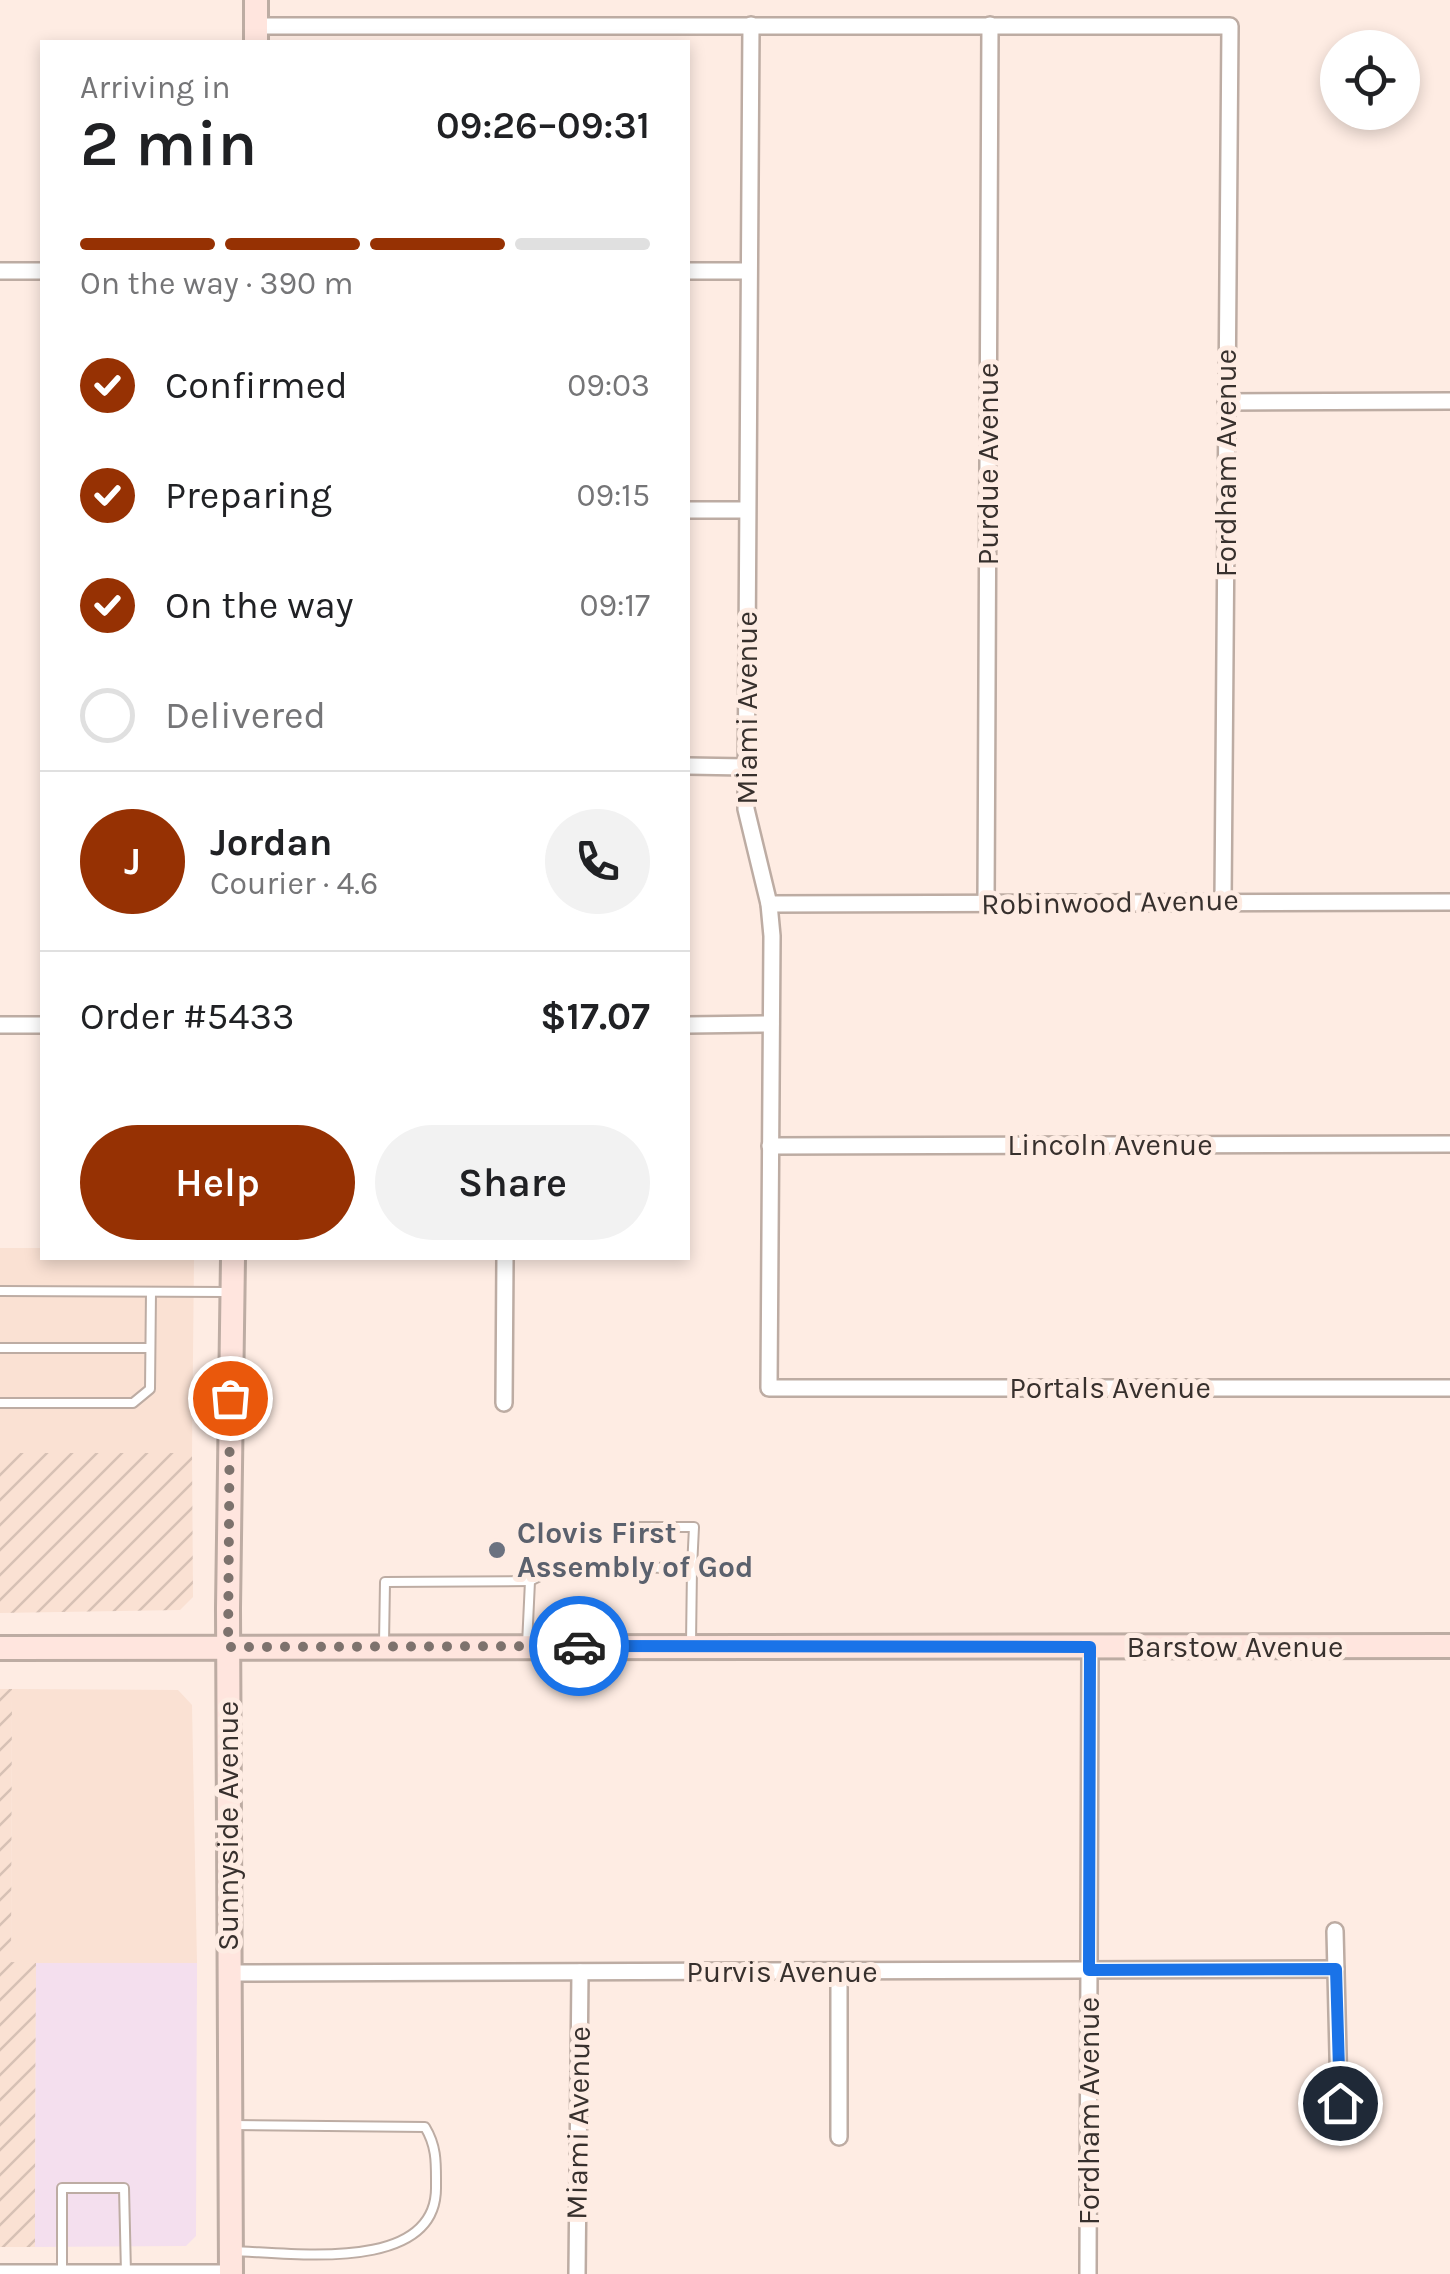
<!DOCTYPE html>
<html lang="en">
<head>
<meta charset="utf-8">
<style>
	body { margin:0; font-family:Karla,sans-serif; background:#f2f2f2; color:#202124; height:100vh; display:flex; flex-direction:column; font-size:38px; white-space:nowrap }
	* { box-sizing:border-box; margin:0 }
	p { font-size:32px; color:#757577 }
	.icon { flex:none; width:55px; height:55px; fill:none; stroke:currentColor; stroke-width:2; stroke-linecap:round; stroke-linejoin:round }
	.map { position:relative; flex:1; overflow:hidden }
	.side { position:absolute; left:40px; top:40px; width:650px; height:1220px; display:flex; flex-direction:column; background:#fff; border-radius:0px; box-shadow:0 5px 15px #0003 }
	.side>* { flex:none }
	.fabs { position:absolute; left:1320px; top:30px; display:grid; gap:20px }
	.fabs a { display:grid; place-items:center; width:100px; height:100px; border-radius:50%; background:#fff; box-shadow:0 5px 15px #0003; font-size:50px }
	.pin { position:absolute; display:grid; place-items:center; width:85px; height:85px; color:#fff; margin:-42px; border:5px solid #fff; border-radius:50%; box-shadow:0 2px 10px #0007 }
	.courier { position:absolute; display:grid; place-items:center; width:100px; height:100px; margin:-50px; border:8px solid #1a73e8; border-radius:50%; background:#fff; color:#222; box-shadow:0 2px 12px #0007 }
	.head em { font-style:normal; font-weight:600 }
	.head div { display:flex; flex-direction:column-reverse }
	.head { display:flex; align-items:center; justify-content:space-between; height:170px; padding:0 40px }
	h1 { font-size:65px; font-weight:600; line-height:75px }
	.bar { display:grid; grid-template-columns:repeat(4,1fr); gap:15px 10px; align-content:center; height:120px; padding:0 40px }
	.bar i { height:12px; border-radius:8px; background:#e0e0e0 }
	.bar .on { background:#963103 }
	.bar p { grid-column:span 4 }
	.line { display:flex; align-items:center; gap:25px; padding:0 40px; border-top:2px solid #e0e0e0 }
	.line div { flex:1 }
	.round { display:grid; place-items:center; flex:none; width:105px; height:105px; border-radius:52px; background:#f2f2f2 }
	ol { padding:0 40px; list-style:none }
	li { display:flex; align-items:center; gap:30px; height:110px }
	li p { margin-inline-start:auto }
	li .icon { padding:10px; border-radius:50%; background:#963103; color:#fff; stroke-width:4 }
	li:last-child { color:#757577 }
	li i { width:55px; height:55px; border:5px solid #e0e0e0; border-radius:50% }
	.button { display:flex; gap:20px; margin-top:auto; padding:20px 40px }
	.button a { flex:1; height:115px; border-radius:60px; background:#963103; color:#fff; font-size:40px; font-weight:600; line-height:115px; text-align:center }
	.button a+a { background:#f2f2f2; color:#202124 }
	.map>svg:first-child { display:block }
	.built { fill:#fae1d3 }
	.industrial { fill:url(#industrial-furrows) }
	.education { fill:#f4dfee }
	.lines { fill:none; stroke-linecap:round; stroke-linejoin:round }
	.service-casing { stroke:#bdaca3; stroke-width:12 }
	.minor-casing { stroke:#bdaca3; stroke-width:20 }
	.secondary-casing { stroke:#bdaca3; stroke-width:28 }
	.service { stroke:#fff; stroke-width:8 }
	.minor { stroke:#fff; stroke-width:15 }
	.secondary { stroke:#ffe5de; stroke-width:22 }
	.done { stroke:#7d726d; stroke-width:10; stroke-dasharray:0 18 }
	.route { stroke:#1a73e8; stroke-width:12 }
	.worship-dot { fill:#6b7280; stroke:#feece3; stroke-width:4 }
	.labels { text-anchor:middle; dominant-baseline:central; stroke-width:10; stroke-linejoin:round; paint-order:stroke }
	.street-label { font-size:30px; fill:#37302d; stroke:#feece3 }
	.worship-label { font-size:30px; font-weight:bold; fill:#5b616d; stroke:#feece3; text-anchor:start }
</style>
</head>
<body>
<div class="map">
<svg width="1450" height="2274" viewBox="0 0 1450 2274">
	<defs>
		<pattern id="industrial-furrows" width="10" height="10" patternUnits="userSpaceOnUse" patternTransform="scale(2.5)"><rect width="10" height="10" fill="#fae1d3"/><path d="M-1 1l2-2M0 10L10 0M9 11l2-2" fill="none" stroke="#d7c1b5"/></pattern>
	</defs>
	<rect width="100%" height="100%" fill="#feece3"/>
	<g class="built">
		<polygon points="0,1248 42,1248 42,1258 194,1258 192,1453 0,1453"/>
		<polygon points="12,1689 178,1690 192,1705 197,1963 11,1963"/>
	</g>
	<g class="industrial">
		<polygon points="0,1453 192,1453 193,1597 180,1610 0,1613"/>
		<polygon points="0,1689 12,1689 11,1962 36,1963 35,2247 0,2247"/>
	</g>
	<polygon class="education" points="36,1963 197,1963 196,2236 186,2246 35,2247"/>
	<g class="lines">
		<defs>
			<g id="service">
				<polyline points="0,1291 228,1292"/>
				<polyline points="0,1348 150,1348"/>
				<polyline points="0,1403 133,1403 150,1389 151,1292"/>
				<polyline points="629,1527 694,1527 692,1568"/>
				<polyline points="384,1643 385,1582 530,1581"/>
				<polyline points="527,1645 530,1581 558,1567 692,1568 691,1643"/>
				<path d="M231,2125l194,2c12,20 11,36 11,59 2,88 -143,67 -202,65"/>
				<polyline points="62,2271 62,2188 124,2188 126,2273"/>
			</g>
			<g id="minor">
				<polyline points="751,25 746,809 769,904 772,936 769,1388 1450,1388"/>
				<polyline points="256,26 1230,26 1223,901"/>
				<polyline points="0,271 42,271"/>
				<polyline points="688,271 747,271"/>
				<polyline points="1226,402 1450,401"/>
				<polyline points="688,510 746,510"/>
				<polyline points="688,766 746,767"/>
				<polyline points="769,904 1450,902"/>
				<polyline points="986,904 990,25"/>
				<polyline points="0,1025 42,1025"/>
				<polyline points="688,1025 771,1024"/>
				<polyline points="770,1146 1450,1144"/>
				<polyline points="504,1403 505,1258"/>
				<polyline points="1335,1931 1340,2136"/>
				<polyline points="839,1972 839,2137"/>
				<polyline points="227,1973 1336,1969"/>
				<polyline points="0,2273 231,2273"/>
				<polyline points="577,2274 580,1972"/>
				<polyline points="1088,2274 1090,1647"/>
			</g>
			<g id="secondary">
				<polyline points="256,42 256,0"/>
				<polyline points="0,1648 1450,1646"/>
				<polyline points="231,2274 228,1608 233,1258"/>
			</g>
		</defs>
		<use href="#service" class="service-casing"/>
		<use href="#minor" class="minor-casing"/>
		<use href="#secondary" class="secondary-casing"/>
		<use href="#service" class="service"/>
		<use href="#minor" class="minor"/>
		<use href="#secondary" class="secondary"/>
	</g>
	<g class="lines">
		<polyline class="done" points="230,1398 228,1647 579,1646"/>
		<polyline class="route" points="579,1646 1090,1647 1089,1970 1336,1969 1340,2103"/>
	</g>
	<circle class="worship-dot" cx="497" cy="1550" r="10"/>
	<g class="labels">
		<g class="street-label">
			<text transform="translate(1226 463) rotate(-90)">Fordham Avenue</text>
			<text transform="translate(988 464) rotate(-90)">Purdue Avenue</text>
			<text transform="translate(747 708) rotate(-90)">Miami Avenue</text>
			<text transform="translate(1110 902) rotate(-1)">Robinwood Avenue</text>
			<text x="1110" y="1145">Lincoln Avenue</text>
			<text x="1110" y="1388">Portals Avenue</text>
			<text x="1235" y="1647">Barstow Avenue</text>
			<text transform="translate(228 1826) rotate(-90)">Sunnyside Avenue</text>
			<text x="782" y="1972">Purvis Avenue</text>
			<text transform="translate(1089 2111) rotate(-90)">Fordham Avenue</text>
			<text transform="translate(578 2123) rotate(-89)">Miami Avenue</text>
		</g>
		<g class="worship-label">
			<text x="517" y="1533">Clovis First<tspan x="517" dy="34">Assembly of God</tspan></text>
		</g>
	</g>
</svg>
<div class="fabs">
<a><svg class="icon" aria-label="locate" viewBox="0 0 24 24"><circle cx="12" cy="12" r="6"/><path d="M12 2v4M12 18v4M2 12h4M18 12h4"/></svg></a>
</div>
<div class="pin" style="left:230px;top:1398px;background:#ea580c"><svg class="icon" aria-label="bag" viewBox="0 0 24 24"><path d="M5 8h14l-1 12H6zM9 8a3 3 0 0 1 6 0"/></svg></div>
<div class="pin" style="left:1340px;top:2103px;background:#1f2937"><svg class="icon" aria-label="home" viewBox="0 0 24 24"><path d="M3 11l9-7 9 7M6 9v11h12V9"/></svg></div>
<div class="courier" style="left:579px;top:1646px"><svg class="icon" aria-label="car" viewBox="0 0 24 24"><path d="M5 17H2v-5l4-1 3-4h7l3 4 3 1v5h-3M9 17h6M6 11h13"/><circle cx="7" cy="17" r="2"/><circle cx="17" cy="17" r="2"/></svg></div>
<section class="side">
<div class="head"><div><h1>2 min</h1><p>Arriving in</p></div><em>09:26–09:31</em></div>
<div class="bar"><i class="on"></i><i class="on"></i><i class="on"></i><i></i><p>On the way · 390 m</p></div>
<ol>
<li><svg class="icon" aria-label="check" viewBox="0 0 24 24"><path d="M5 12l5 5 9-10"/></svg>Confirmed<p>09:03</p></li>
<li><svg class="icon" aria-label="check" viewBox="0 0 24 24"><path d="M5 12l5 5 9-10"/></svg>Preparing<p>09:15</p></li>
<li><svg class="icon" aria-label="check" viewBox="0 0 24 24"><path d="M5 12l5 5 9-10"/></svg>On the way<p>09:17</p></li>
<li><i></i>Delivered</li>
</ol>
<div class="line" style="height:180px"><b class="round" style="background:#963103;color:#fff">J</b><div><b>Jordan</b><p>Courier · 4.6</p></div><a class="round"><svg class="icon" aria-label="phone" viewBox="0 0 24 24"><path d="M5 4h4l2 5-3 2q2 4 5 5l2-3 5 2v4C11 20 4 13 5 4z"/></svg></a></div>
<div class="line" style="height:130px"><div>Order #5433</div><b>$17.07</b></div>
<div class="button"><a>Help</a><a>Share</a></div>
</section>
</div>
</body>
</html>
